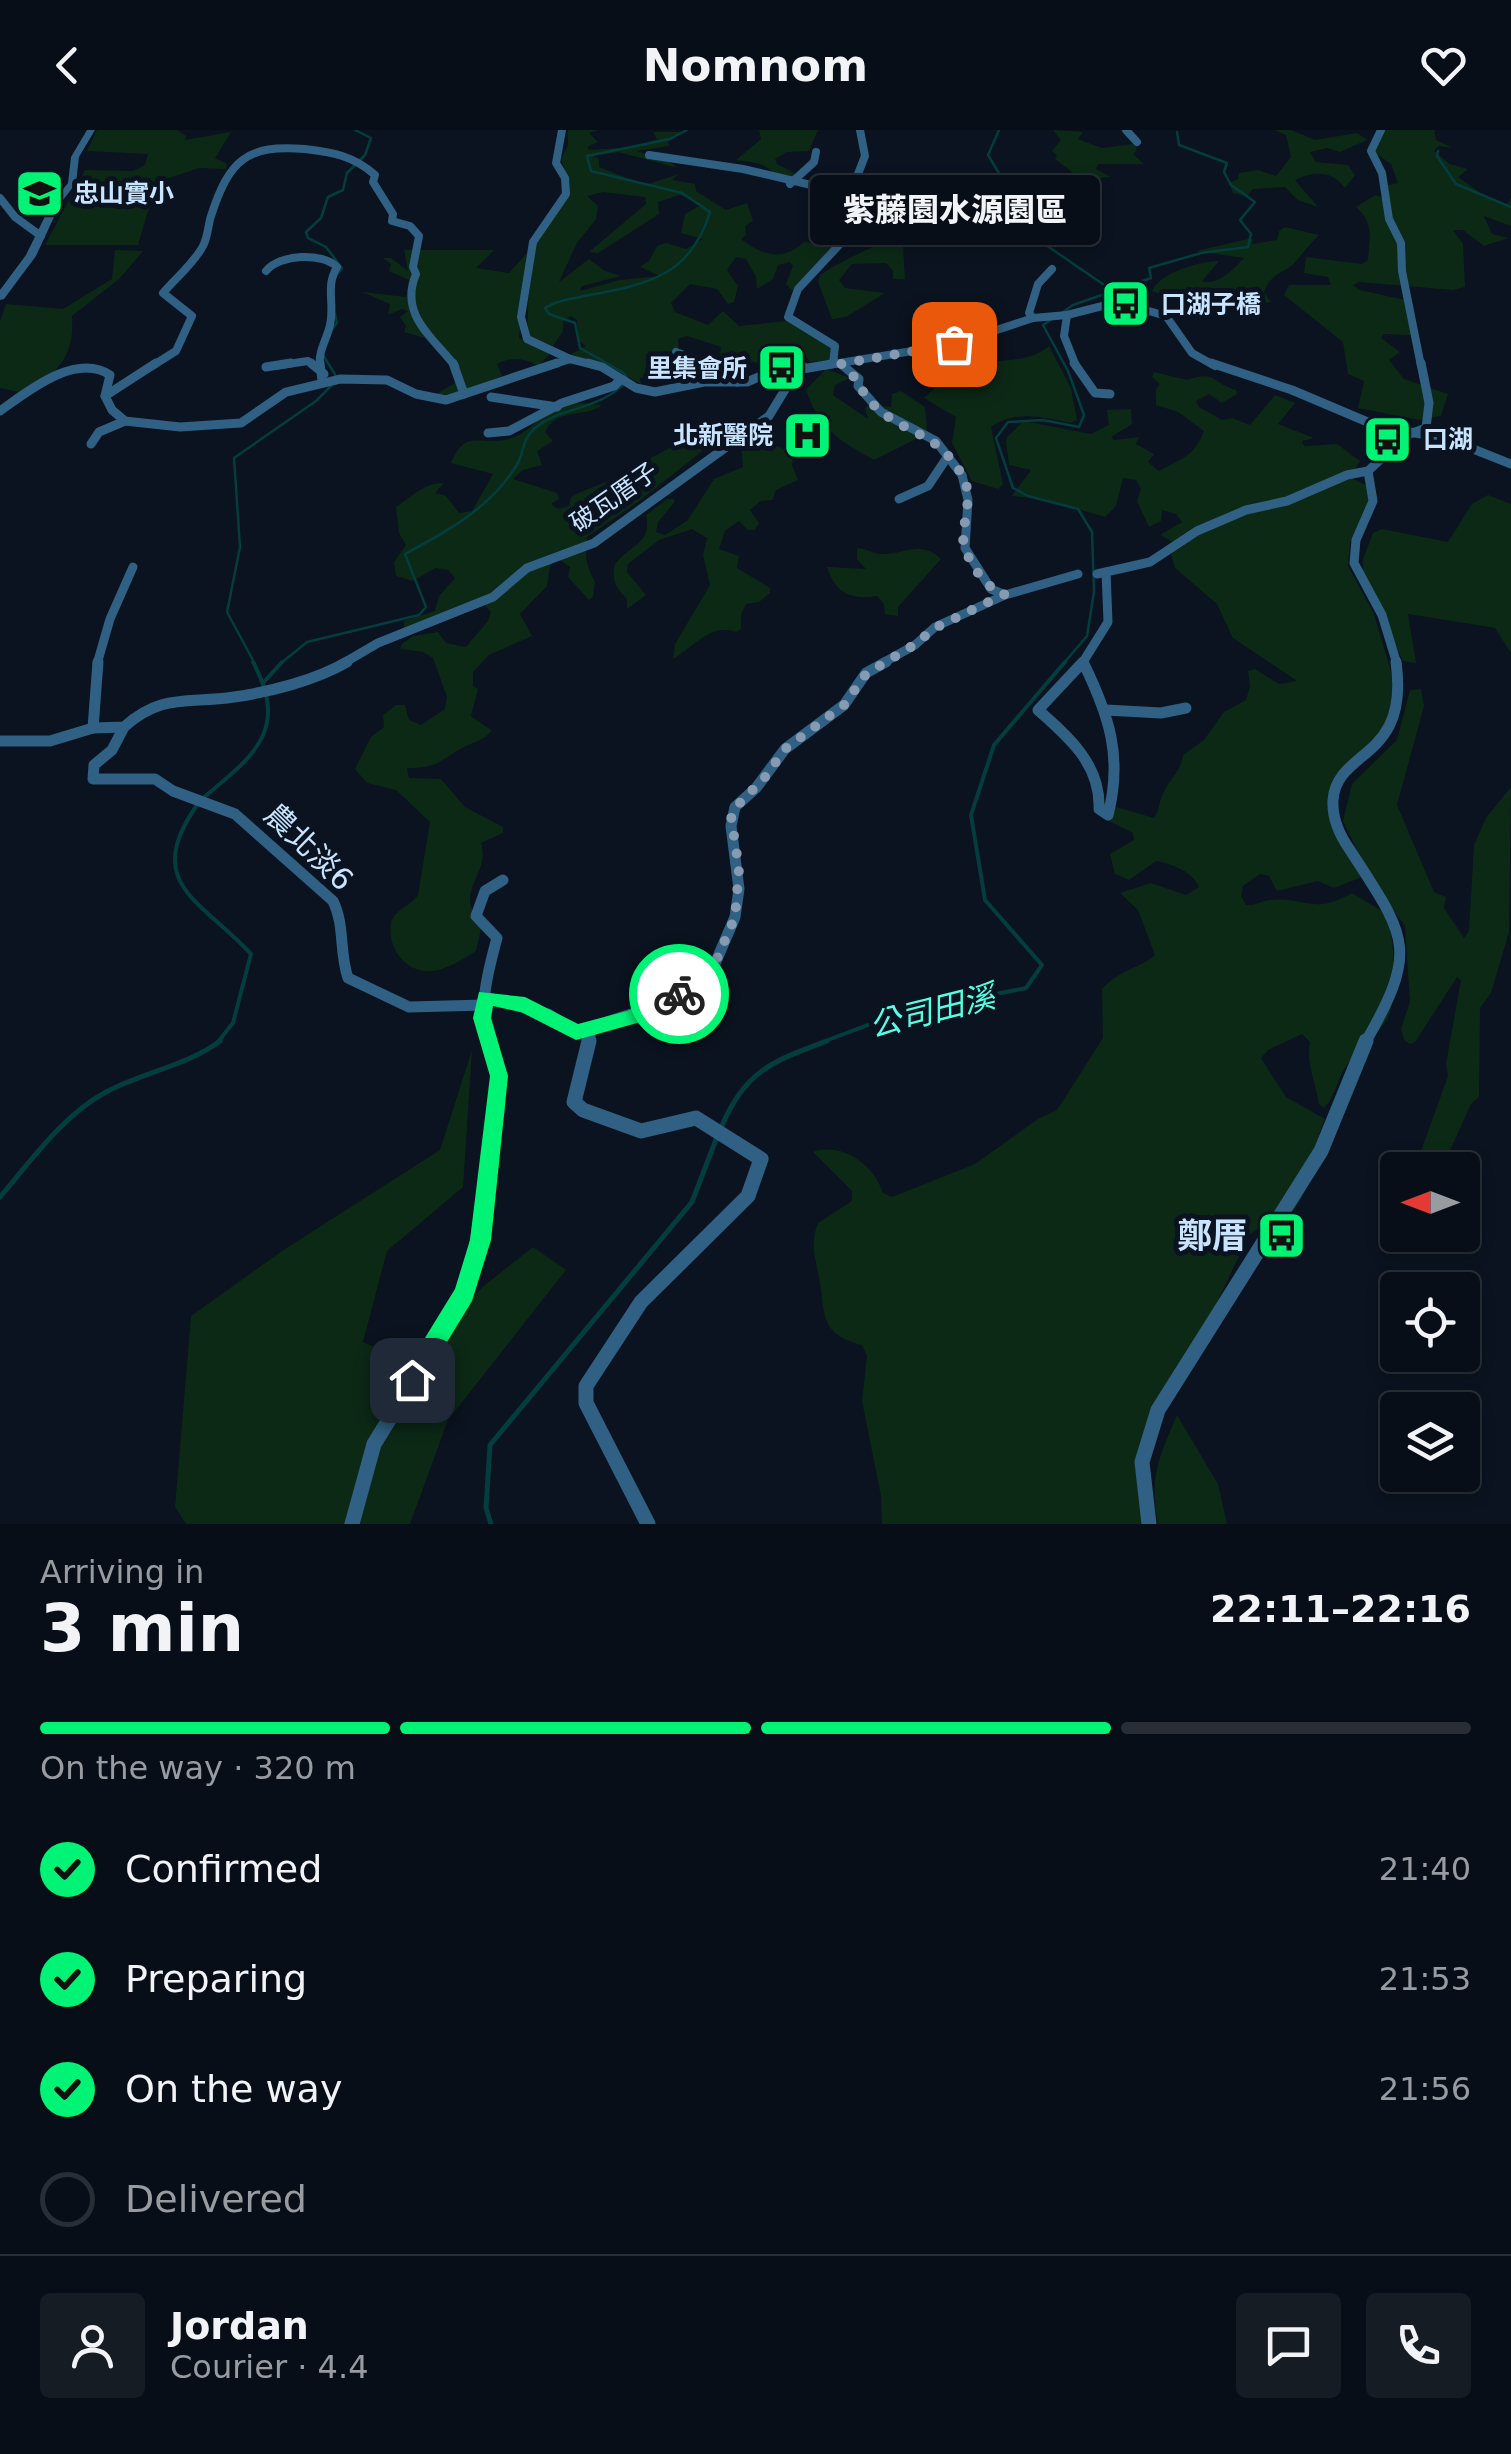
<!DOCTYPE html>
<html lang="en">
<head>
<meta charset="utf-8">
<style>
	body { margin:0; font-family:"DejaVu Sans","Noto Sans TC",sans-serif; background:#161c24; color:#f1f3f6; height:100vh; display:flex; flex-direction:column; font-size:38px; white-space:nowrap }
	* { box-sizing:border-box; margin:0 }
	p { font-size:32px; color:#989ca1 }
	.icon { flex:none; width:55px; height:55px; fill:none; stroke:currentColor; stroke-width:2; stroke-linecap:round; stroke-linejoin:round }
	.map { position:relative; height:1394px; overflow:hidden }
	.details { display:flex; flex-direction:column; background:#080e17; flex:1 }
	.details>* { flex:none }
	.needle { width:65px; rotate:270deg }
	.buttons { position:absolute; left:1380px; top:1022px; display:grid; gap:20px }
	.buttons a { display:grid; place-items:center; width:100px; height:100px; border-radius:10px; background:#080e17; box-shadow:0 5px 15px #0003,0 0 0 2px #292e36; font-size:50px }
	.pin { position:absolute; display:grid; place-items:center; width:85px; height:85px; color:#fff; margin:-42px; border-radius:20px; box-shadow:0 5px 15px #0006 }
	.courier { position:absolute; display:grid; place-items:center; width:100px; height:100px; margin:-50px; border:8px solid #00f374; border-radius:50%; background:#fff; color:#222; box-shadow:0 2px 12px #0007 }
	.bubble { position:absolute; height:70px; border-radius:10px; background:#080e17; box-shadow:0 5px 15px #0003,0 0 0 2px #292e36; font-size:32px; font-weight:800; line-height:70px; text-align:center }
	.overview em { font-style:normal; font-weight:800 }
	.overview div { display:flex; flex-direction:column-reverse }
	.overview { display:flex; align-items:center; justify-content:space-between; height:170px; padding:0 40px }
	h1 { font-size:65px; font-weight:800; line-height:75px }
	.bar { display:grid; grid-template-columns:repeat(4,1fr); gap:15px 10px; align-content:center; height:120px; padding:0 40px }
	.bar i { height:12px; border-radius:8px; background:#292e36 }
	.bar .on { background:#00f374 }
	.bar p { grid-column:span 4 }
	.line { display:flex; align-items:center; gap:25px; padding:0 40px; border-top:2px solid #292e36 }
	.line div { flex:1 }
	.round { display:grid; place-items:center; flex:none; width:105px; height:105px; border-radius:10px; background:#161c24 }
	ol { padding:0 40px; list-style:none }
	li { display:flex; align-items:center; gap:30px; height:110px }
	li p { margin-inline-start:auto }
	li .icon { padding:10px; border-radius:50%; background:#00f374; color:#111; stroke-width:4 }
	li:last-child { color:#989ca1 }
	li i { width:55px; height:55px; border:5px solid #292e36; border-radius:50% }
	header { display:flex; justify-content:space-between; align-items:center; height:130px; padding:0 40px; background:#080e17; font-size:45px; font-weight:800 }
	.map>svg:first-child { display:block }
	.green { fill:#0c2916; fill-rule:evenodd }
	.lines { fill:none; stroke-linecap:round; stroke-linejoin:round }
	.stream-far2 { stroke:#043d3e; stroke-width:2.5 }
	.stream-far1 { stroke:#043d3e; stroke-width:4 }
	.stream { stroke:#043d3e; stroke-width:5 }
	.minor-far3 { stroke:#306083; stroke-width:8 }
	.minor-far2 { stroke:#306083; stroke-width:9 }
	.minor-far1 { stroke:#306083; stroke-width:11 }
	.minor { stroke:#306083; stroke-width:15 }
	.tertiary { fill:#306083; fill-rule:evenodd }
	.route { fill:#00f374 }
	.done { stroke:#869bb1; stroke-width:10; stroke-dasharray:0 18 }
	.labels { text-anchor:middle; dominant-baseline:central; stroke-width:10; stroke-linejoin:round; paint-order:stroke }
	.far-poi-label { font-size:25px; font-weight:bold; fill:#c8e4ff; stroke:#0a131f; text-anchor:start }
	.far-street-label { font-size:25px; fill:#c8e4ff; stroke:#0a131f }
	.street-label { font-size:30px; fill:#c8e4ff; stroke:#0a131f }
	.water-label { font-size:32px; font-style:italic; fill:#56ffe4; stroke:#0a131f }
	.near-poi-label { font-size:35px; font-weight:bold; fill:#c8e4ff; stroke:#0a131f; text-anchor:end }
</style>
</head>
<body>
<header><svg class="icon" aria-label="back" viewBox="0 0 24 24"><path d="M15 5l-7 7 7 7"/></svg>Nomnom<svg class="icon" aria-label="heart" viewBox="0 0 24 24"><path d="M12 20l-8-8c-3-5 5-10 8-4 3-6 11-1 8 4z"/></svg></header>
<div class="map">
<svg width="1511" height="1394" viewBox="0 0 1511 1394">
	<rect width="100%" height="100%" fill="#0a131f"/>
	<g class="green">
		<polygon points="97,0 177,0 186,6 185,10 231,2 215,28 227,34 226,39 199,38 148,55 151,71 138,115 45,115 85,40 133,41 145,35 148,24 87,21"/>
		<path d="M568,0h30l-9,3 9,9 -11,5 2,3 45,-3 23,-8 -4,-7h30l-15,8 1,6 -32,5 33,11 8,6 -60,-16 -25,4 6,3v8l46,18 34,-11 -7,6 23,4 1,7 30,19 21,-7 6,18 -8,5 1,9 -5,4c18,14 40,25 63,3l35,5 -47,44 -6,-7 7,-18 -3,-4 -12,3 -5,14 -16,10 -1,-12 -10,-18 -10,-2 -9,13 11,16 -4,16 -6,2 -11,-15 -27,-5 -19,19 4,9 33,13 15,-14 16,15 48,-5 47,26 -4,13 -20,2 -6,-8 -23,2 1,9 -17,10 -2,-11 -43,-9 1,-8 -34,-11 -9,3 1,8 -11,8 17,8 -11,7 -34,8 1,6 -37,-20 -35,-9 17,-9 -8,-6 -1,-20 -6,-4 -8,5v10l-10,15 -26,-10c2,-28 0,-59 7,-87 11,-43 48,-34 27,-90l7,-14zM603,62l42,5 1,7 -57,48 9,1 61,-39 -1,-12 22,-7 21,10 -16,9 -4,19 22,6 -17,10 -20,-6 -9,3 -8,15 -9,6 20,9 -40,4 -40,11 2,-5 39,-10 -16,-5 -16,-12 -30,23 18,-39 19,-24 2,-13 -11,-10z"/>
		<path d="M759,0h59l-9,21 -22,1 -12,7 2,5 21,11c-22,12 -18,-2 -36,-10 -8,-4 -18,-3 -26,-5l25,-21z"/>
		<polygon points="1053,0 1083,2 1078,9 1102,18 1134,14 1137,20 1133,24 1144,34 1098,34 1096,39 1111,47 1081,49 1055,29 1057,25 1052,21 1061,10"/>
		<path d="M1275,0h16l24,10 42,-7 10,7 -27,12 -13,-4 -17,4 6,10 32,3 7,10 -10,13c-13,-18 -33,-17 -50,-8l23,27 -20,-7 -13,-13 -32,2 -6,7 -14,-3 -4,-10 9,-4 1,-6 19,-3 18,6 15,-19 -5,-22z"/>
		<path d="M1382,0h52l2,10 17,8 -15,-2 -4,5 16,13 18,5 -10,8 28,20 22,7 3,-6v28l-27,-10 8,18 16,4 -24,8 -21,-16h-10l10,14 2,43 -12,3 -94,-8 -6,3 7,5 45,10 6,35 -27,-1 -3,4 19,14 -11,8 15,19 44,15 -7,22 -22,4 -61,-12 6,-27 -16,-7 -5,-32 -59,-47 5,-10h42l-3,-8 -24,-4 2,-16 56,7 6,-4c1,-20 7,-37 -12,-53l19,-12 9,3 4,-13 10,-2 -7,-19 -17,-12z"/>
		<path d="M896,55l14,7 23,-1 -7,4 4,7 -13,10 -1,20 -13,13 2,34h-12v-8l-7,-8 -34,1 -13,16 6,8 40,5 -39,24 -14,2 -14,-37 2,-7c26,-18 56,-27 83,-45l2,-11 -15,-16z"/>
		<path d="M1285,97l34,8c-9,9 -14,15 -21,24 -11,15 -27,12 -34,33l7,10 -27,4 -38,-10 -6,7 -17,6 -11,-11 -20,-7c8,-18 47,-30 67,-30l-17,20c14,6 32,-12 42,-23l-48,-7 52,-12h5l-1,5 25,-4 2,-9z"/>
		<path d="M115,120l28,1 -24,28 -47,37c3,40 -14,57 -48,77l-24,-5v-67l6,-17 57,5 49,-30z"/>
		<path d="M404,120h90l-18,18 33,5 19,-21 -9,86 32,15 -13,13c-14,-8 -26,-10 -41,-2l5,12 -49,21 -18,-2 23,-14v-6l-33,-37 -21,-6 2,-6 -6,-9 8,-6 -6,-2 -14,6 2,-11 -28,-12 44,5 3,-17 -20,-9 2,-7 -8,-6h8l17,13z"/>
		<path d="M1049,216l22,42 6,32 -7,3c-28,-6 -54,-13 -79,4l12,57 -5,5 -26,-8 -20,-38 4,-26 -32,-19c16,-16 33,-27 56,-33 26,-8 48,-1 69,-19z"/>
		<path d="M826,239l24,9 -15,7 -2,10 35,24 -3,-11 3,-3 23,2 1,-13 9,-3 24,16 2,22 -7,8 -46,23c-34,-19 -55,-31 -68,-70z"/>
		<path d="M1154,242l33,8c30,-10 23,2 49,10l1,4 -15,9 -13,-9 -13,7 3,6 23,13 10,-2 18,7 25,-30 20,8 -17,21 36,14 -12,3 2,5 33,-2 23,17 -10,16 17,9 5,27 -22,29 -2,24 26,48 20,68 -4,45 -55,60 -5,19 32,71 -28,11 -16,-7 -41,10 -8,-15 -9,-2 -17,12 -2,10 5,9c10,1 14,-4 24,-5 36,-4 42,16 82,-7l35,21c7,22 12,88 -1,107 -11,17 -31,29 -41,47 -9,13 -8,26 -21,40l-5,-4c-3,-20 -14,-44 -9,-62l-8,-8 -34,16 -7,8 25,39 39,22c-20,44 -4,68 -46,107l-16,-1 -14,10 -95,200 -13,49 7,40h-266l-1,-28 -19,-95 5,-45 -5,-11c-45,-11 -36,-34 -43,-67 -4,-20 -9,-36 -1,-55l34,-22v-10l-39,-39c30,-10 61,13 70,41l9,4 83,-33 63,-45 19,-9 46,-72 -1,-49c18,-20 41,-22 53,-34l-17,-45 -18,-17 31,-10 35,12 13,-8c-7,-16 -27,-23 -43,-26l-27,19 -14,-6 -5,-20 24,-14 -1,-7 -28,-14 4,-14 45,13c6,-8 4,-15 9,-24 6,-15 18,-22 20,-39l21,-15 20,-28 22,-12 4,-14 -2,-15 7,-2 24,15 18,-3 -64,-43 -16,-34 -42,-36 -4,-13 4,-12 -15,-8 22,-13 -6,-8 -14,-4 -1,11 -12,6 -12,-26 4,-12 -5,-9 -13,-2 -7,28 -11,11 -62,-18 -31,-3 19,-26 -22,-5c-4,-36 -7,-20 14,-44l68,13 18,-9 -2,-15 24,-1 1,15 -21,13 3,3 25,-3 -3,7 18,10 -6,8 11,9c23,-13 35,-14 45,-40l-26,-19 -22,-7v-15l4,-6 -8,-7z"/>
		<path d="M573,272l29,3c-17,14 -44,1 -57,27l8,9 -16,10 5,14 -19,5 -10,9 44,14 2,6 -8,5 7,5 11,-3 2,-9c12,-7 24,-10 37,-16 26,-13 107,-61 131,-59l-101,80 -51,35c-2,19 -2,26 8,45l-2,15 -4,3 -21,-23 2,-10 -12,-8 -8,7 -3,20 -27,28 12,22 -43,19 -16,17v14l5,3 -7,27 21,15c-9,10 -19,11 -30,17 -25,14 -24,20 -55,20l2,10 32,1 24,28 38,20v6l-22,10c7,24 -9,34 -11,55 -1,11 8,20 11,31l-5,22c-12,8 -30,19 -44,20 -27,2 -45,-23 -41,-48 3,-14 19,-16 27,-28l12,-73 -34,-32 -29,-7 -12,-14 16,-32 13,-10 -1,-12 13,-10h9l4,15 12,5 24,-16 2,-12 -14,-39 -10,-6 -23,-3 2,-5 11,-8 25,-4 8,11 20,4 22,-26 3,-9 -7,-8 -80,26v-9l31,-10 4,-15 16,-18 -7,-8 -13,-2 -22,13 -17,-5 -2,-14 12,-17 -7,-12 -3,-26c15,-10 29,-25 48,-24l-9,10 11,3 13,17 13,-2 21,-37 -42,-11c14,-34 27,-18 53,-23 20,-4 34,-18 45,-34z"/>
		<path d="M759,302l7,9 28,13 -2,11 6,15 -22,10 -4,10 -11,1 -11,9 9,13 -4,7h-7l-9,-9 -14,10 -6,18 20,7 -2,12 33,20v5l-11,9 -13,2 -5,10v15l-5,3c-26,-9 -42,15 -63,27l2,-15 35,-59 -7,-30 4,-17 -15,-9 -33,11 -31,24 -1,8 19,23 -19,14v-10c-11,-11 -16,-18 -12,-35 17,-21 37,-20 31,-49l21,-16h7v4l-16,19 -2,10 9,3 22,-14 27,-42 29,-12 -2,-23z"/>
		<polygon points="1488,365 1511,374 1511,523 1495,498 1408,484 1416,533 1403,531 1363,447 1363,429 1373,403 1382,399 1448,412 1472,374"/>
		<path d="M857,418c9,0 18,7 26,6 22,0 38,-14 58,5l-43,48v9l-13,-2 -1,-10 -7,-8c-26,5 -42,-4 -50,-29l39,2 -9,-10z"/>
		<polygon points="1421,559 1424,576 1397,675 1434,762 1446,767 1444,778 1464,808 1469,801 1474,715 1486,688 1511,657 1509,802 1491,863 1480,878 1479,967 1471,974 1441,1040 1425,1040 1416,1035 1448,946 1446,934 1461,850 1457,847 1415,912 1410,914 1404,910 1401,899 1410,872 1405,796 1371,749 1343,691 1352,654 1397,610 1410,560"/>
		<polygon points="472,920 463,1057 387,1121 363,1212 406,1232 485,1155 533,1117 566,1140 448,1290 410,1394 186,1394 175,1377 191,1186 285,1119 440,1020"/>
		<path d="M1177,1285l41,69 9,40h-69c-9,-47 1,-67 19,-109z"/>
	</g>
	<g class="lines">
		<g class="stream-far2">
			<polyline points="999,0 988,25 1040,111 1113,161 1073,175 1060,184"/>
			<polyline points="1438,21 1437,26 1456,54 1511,77"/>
			<polyline points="335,147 342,138 326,117 308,108 306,102 321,88 328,67 343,60 347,43 365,25 371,8 355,0"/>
			<polyline points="1113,161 1151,148 1149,138 1201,123 1248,117 1251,104 1240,90 1255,72 1231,55 1224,42 1227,33 1179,15 1177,2"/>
			<polyline points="1052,189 1043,195 1068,241 1084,285 1079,297 1043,290 1008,292 996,308 1013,358 1028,366 1078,379 1092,402 1094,462 1087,506 1063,534"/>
			<polyline points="330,202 337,193 335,184"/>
			<polyline points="323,225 336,246"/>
			<polyline points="255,534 227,482 240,417 234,328 316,271 332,255"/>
			<path d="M280,534l27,-22 112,-27 7,-8 -21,-53c43,-23 87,-47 113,-91 6,-12 4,-23 16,-34 27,-24 63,-16 94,-49l-4,-7 -44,-25 -5,-25 -26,-9 -4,-6c13,-8 30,-10 45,-13 59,-11 101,-20 120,-83l-28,-19 -91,-22 -4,-15 83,-17 17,-9"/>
		</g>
		<g class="stream-far1">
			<polyline points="264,552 282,532"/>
			<path d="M203,668c50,-42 87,-67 50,-136"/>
			<path d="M197,675c-55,79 4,95 54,149l-18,69 -16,20"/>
			<polyline points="820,913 900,883 1026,858 1042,835 985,770 971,685 994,615 1065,532"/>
		</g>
		<g class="stream">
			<path d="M721,998c23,-57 52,-67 106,-87"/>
			<path d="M0,1067c31,-36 63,-82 106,-105 37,-20 81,-26 114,-51"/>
			<polyline points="491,1394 486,1378 490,1315 692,1072 717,1007"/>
		</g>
		<g class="minor-far3">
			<polyline points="562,0 556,33 565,48 566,64 533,112 521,187 527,209 570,229"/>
			<polyline points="1126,0 1137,12"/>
			<polyline points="1381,0 1371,21 1382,43 1389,89 1401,113 1402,141 1421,236"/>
			<polyline points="649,25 743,39 849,64"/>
			<polyline points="790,54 814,32 816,22"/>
			<polyline points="0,68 15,87 41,106"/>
			<path d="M266,141c14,-17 56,-19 71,-4 -12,20 -2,36 -7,58 -3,14 -12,26 -10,41"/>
			<polyline points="1067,185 1064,206 1076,236"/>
			<polyline points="1033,188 1029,183 1038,154 1052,139"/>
			<polyline points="676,222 714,236"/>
			<polyline points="833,234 835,216 788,187 798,159 841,113 849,67 865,26 860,0"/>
			<path d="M152,236l24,-15 16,-35 -29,-23c13,-15 31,-30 40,-47 5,-9 5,-21 8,-30 18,-56 36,-72 94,-67 27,3 49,7 70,26l-2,7 20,32 -1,7 18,5 9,10 -6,31 3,7c-17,41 16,62 39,92"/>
			<polyline points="274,236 308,231 314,236"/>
			<polyline points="549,236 570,229 598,236"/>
			<polyline points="785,236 799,236"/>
			<polyline points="822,236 954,214 1033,188 1067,185 1118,172 1166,186 1192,223 1215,236"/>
		</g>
		<g class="minor-far2">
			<polyline points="311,233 324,244"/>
			<polyline points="320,233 322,251"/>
			<polyline points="453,233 464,264"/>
			<polyline points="588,233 602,237 636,258 655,262 704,252 747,252 789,234 804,237"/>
			<polyline points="707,233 730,242 737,252"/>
			<polyline points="1074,233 1095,263 1110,264"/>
			<polyline points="1211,233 1292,260 1377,296 1448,309 1511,334"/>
			<polyline points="841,234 859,249 858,256 881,282 936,311 962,345 968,370 965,418 991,459 1005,465 1078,444"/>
			<polyline points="266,237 291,233"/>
			<polyline points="105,266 156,233"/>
			<polyline points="491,267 557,277"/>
			<path d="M0,281c28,-20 76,-59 110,-36l-5,21 7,14 13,11 55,6 61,-4 45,-31 54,-13 47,1 29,14 30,6 111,-37"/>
			<polyline points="488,303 509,301 562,273 614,256 620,250"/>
			<polyline points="91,314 99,302 125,291"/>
			<polyline points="1368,341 1373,371 1356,410 1354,433 1382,485 1397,534"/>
			<polyline points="899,369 928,356 948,326"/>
			<polyline points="1097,444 1150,432 1197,401 1246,380 1287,371 1347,345 1368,341 1407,305 1426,298 1429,273 1421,233"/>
			<polyline points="1083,532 1108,492 1106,442"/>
			<polyline points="97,534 110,489 133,437"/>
			<polyline points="342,534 378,513 493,467 527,438 594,413 769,286 797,240 837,233"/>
			<polyline points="881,534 915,515 935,497 1005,465"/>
		</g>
		<g class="minor-far1">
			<path d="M1083,532c26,53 40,95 25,153l-9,-6c2,-44 -30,-72 -61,-99z"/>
			<polyline points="1106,580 1161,583 1186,578"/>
			<path d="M124,597l-12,23 -18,15 -1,14h62l18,12 62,23 98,87c12,24 6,51 15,77l61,29 76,-2"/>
			<polyline points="93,598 98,532"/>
			<path d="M0,611h50l43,-13 31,-1c38,-34 63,-23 110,-30 36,-5 82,-17 113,-35"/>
			<polyline points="485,867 548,884 576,902 668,872 714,836 735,787 739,759 731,696 735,677 756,658 785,619 844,575 866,543 886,532"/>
			<path d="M490,913c-12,-37 -3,-68 7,-105l-21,-22 9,-25 18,-11"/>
			<polyline points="588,913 591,901"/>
			<path d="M1365,913c55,-95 41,-106 -15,-193 -10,-14 -18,-32 -17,-50 4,-52 77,-39 63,-138"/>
		</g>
		<g class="minor">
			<polyline points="589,911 574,972 583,980 641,1001 696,988 761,1029 748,1066 641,1172 586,1256 586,1273 648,1394"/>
			<polyline points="352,1394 374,1314 444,1201 473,1140 497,981 499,945 489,911"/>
			<polyline points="1149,1394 1142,1332 1158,1280 1321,1021 1366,911"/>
		</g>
		<polygon class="tertiary" points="87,0 95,0 79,27 76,53 60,74 36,126 4,169 0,170 0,160 26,125 51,74 68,53 71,27"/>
	</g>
	<polygon class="route" points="679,857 685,859 685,870 637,893 576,910 521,882 493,876 491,888 508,946 491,1110 472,1171 419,1258 412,1261 404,1258 400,1250 404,1242 455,1159 470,1110 490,946 473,888 479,862 525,867 578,894 627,881"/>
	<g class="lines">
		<path class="done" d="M679,864l35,-28 21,-49 4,-48 -8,-53 5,-9 30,-31 19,-27 59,-44 22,-31 48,-29 21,-17 70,-34c-19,-3 -43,-39 -42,-59 2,-19 10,-42 -1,-60 -25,-43 -52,-39 -84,-66 -19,-16 -17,-30 -37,-45l113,-20"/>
	</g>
	<defs>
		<symbol id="school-square" viewBox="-11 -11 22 22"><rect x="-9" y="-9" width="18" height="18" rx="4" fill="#00f374" stroke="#0a131f"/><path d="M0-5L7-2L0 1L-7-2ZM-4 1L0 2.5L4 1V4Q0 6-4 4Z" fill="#111"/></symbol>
		<symbol id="bus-square" viewBox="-11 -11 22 22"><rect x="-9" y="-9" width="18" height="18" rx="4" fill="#00f374" stroke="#0a131f"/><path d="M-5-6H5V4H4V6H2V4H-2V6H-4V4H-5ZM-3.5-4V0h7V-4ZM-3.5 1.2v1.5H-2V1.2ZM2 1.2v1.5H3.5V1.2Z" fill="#111"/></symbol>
		<symbol id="hospital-square" viewBox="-11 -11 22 22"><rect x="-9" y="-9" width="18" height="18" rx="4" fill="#00f374" stroke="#0a131f"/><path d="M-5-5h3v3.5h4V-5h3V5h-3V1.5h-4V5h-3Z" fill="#111"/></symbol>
	</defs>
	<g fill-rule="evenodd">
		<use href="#school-square" x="12" y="36" width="55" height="55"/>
		<use href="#bus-square" x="1098" y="146" width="55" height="55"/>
		<use href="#bus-square" x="754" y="210" width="55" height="55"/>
		<use href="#hospital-square" x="780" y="278" width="55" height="55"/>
		<use href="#bus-square" x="1360" y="282" width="55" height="55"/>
		<use href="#bus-square" x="1254" y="1078" width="55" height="55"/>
	</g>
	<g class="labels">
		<g class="far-poi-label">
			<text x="74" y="63">忠山實小</text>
			<text x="1161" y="174">口湖子橋</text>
			<text x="747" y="238" text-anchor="end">里集會所</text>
			<text x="773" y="305" text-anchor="end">北新醫院</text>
			<text x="1423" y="309">口湖</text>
		</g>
		<g class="far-street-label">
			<text transform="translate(614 367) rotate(-35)">破瓦厝子</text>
		</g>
		<g class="street-label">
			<text transform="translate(309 717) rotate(44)">農北淡6</text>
		</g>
		<g class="water-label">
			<text transform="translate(932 881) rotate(-14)">公司田溪</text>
		</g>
		<g class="near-poi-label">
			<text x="1247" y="1106">鄭厝</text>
		</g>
	</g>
</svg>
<div class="buttons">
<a><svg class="needle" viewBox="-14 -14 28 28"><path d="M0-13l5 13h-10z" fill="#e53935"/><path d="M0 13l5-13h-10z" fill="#989ca1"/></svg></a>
<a><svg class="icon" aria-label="locate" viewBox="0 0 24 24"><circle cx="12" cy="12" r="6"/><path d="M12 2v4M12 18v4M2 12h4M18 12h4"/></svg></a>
<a><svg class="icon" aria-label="layers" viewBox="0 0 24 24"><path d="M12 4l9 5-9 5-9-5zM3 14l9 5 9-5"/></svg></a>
</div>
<div class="pin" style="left:954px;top:214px;background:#ea580c"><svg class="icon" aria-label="bag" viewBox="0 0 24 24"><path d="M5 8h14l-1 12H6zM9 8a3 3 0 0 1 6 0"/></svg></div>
<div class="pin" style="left:412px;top:1250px;background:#1f2937"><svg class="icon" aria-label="home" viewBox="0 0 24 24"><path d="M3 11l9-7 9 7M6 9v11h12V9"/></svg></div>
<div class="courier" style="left:679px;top:864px"><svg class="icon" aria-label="bike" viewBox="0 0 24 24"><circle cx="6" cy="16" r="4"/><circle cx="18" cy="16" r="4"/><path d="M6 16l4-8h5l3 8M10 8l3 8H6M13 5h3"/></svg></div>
<div class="bubble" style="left:810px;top:45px;width:290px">紫藤園水源園區</div>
</div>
<section class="details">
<div class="overview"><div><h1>3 min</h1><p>Arriving in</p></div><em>22:11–22:16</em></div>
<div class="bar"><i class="on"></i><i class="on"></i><i class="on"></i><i></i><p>On the way · 320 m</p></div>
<ol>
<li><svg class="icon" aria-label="check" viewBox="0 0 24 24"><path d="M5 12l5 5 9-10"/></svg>Confirmed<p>21:40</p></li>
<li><svg class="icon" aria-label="check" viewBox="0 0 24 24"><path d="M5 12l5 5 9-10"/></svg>Preparing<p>21:53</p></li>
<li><svg class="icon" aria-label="check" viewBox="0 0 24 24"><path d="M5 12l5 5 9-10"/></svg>On the way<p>21:56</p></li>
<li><i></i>Delivered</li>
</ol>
<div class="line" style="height:180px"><a class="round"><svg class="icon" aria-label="person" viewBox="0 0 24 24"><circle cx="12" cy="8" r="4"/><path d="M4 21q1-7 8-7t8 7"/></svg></a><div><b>Jordan</b><p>Courier · 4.4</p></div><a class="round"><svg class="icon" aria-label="chat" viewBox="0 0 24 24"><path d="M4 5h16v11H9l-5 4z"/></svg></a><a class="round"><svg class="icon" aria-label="phone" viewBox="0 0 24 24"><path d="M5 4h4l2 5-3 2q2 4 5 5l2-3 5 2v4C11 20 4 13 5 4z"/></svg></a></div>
</section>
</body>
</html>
